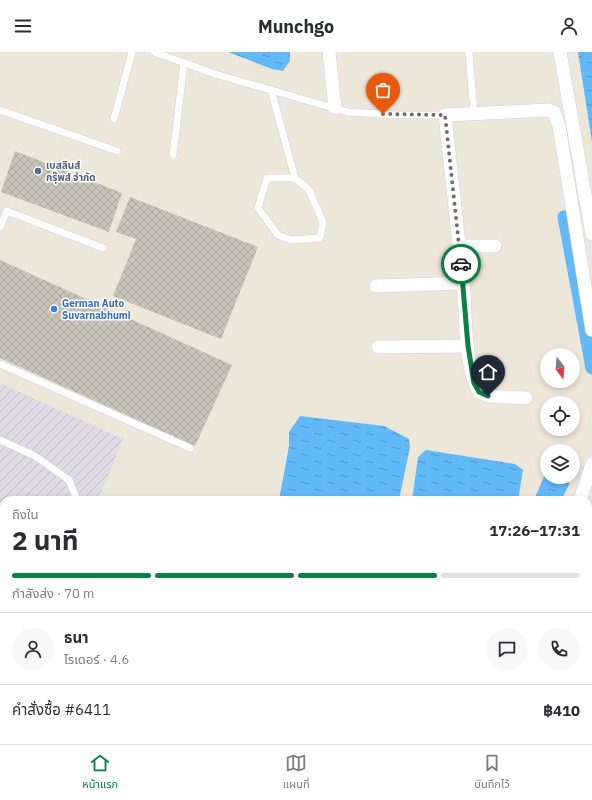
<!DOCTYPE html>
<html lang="th">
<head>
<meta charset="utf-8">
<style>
	body { margin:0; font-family:"IBM Plex Sans","Noto Sans Thai",sans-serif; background:#f7f7f7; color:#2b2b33; height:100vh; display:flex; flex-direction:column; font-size:15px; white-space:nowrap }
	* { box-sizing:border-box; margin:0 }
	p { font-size:13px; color:#7c7c81 }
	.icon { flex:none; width:22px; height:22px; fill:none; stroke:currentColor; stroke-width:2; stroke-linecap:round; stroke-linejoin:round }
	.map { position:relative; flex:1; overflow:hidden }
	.panel { position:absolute; left:0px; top:444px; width:592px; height:248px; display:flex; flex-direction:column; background:#fff; border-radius:12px 12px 0 0; box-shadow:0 2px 6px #0003 }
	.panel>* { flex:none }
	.needle { width:26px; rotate:164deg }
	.fabs { position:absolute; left:540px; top:296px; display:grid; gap:8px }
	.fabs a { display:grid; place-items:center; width:40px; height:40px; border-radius:50%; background:#fff; box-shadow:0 2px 6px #0003; font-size:20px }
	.pin { position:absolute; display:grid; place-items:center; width:34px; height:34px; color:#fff; margin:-41px -17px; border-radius:50% 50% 50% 0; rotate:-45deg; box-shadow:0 0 4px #0007 }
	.pin .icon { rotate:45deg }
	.courier { position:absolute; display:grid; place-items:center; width:40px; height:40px; margin:-20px; border:3px solid #0b8043; border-radius:50%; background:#fff; color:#222; box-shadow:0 1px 5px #0007 }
	.headline em { font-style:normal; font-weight:700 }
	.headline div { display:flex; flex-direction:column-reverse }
	.headline { display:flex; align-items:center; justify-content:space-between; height:68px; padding:0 12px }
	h1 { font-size:26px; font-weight:700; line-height:30px }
	.bar { display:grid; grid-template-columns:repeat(4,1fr); gap:6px 4px; align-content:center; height:48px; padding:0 12px }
	.bar i { height:5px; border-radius:3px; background:#e1e1e2 }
	.bar .on { background:#0b8043 }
	.bar p { grid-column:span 4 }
	.line { display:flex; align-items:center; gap:10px; padding:0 12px; border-top:1px solid #e1e1e2 }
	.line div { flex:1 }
	.round { display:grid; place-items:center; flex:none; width:42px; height:42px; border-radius:21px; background:#f7f7f7 }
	header { display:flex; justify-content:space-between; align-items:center; height:52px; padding:0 12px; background:#fff; font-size:18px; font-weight:700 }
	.menu { display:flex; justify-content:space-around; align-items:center; height:56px; border-top:1px solid #e1e1e2; background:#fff; font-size:11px; color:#7c7c81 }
	.menu a { display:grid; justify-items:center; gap:2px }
	.menu .on { color:#0b8043 }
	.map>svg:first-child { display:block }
	.industrial { fill:url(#industrial-furrows) }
	.water { fill:url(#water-ripples) }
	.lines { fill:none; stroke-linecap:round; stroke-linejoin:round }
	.canal { stroke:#62b9f8; stroke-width:13 }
	.building { fill:url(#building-cross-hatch) }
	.service-casing { stroke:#cecfe3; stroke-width:8 }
	.minor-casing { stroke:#cecfe3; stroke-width:14 }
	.service { stroke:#fff; stroke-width:7 }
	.minor { stroke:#fff; stroke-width:13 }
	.done { stroke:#6e6c67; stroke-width:4; stroke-dasharray:0 7.2 }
	.route { stroke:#0b8043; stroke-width:5 }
	.service-dot { fill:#5c6f8a; stroke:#fff; stroke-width:1.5 }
	.shop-dot { fill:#3f7fe0; stroke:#fff; stroke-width:1.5 }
	.labels { text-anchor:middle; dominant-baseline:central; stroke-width:3; stroke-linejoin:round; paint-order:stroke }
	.service-label { font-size:10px; font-weight:bold; fill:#4e5e75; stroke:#fff; text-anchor:start }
	.shop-label { font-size:10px; font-weight:bold; fill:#366cbe; stroke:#fff; text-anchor:start }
</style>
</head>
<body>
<header><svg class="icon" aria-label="menu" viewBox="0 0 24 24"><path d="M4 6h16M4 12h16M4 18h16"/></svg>Munchgo<svg class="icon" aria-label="person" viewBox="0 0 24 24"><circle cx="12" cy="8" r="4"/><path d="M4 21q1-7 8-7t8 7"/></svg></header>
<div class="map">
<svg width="592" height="692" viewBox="0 0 592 692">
	<defs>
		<pattern id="industrial-furrows" width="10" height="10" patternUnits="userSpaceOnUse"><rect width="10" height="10" fill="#dfdbe4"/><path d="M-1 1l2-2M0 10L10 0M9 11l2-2" fill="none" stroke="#bfbcc4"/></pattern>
		<pattern id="water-ripples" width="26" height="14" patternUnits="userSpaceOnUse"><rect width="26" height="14" fill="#62b9f8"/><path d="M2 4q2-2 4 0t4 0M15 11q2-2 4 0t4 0" fill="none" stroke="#5196c9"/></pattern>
		<pattern id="building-cross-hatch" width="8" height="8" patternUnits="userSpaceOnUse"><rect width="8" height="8" fill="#c8c4b9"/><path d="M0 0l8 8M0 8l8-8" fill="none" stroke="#aca89f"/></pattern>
	</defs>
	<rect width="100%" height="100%" fill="#ede7d9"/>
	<polygon class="industrial" points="0,331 123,387 98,448 4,448 4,546 0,545"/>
	<g class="water">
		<polygon points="228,0 290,0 290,9 283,19 272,17"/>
		<polygon points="578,0 592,0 592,90"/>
		<polygon points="300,364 384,374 409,387 410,395 399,448 279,448 289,394 289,380"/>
		<polygon points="426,398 515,412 523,418 518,448 412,448 418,405"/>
		<polygon points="546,420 547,420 547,425 568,425 569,433 561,448 534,448"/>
		<polygon points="0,572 4,573 4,688 7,688 6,692 0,692"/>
		<polygon points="27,688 448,688 438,692 26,692"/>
	</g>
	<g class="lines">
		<g class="canal">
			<polyline points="564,165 592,316"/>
			<polyline points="514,692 515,688"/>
		</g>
	</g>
	<g class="building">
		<polygon points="15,99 122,141 109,180 1,140"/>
		<polygon points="130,145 258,195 221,287 113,244 136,187 116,180"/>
		<polygon points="0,208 232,313 195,394 0,306"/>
		<polygon points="591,498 592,498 592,580 588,592 588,507"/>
		<polygon points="592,602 592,668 588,667 588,634 590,627 588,626 588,610 589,610"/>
		<polygon points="543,688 572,688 571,692 542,692"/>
	</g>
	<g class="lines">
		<defs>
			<g id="service">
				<polyline points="154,0 215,22 347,60 396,63 445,63"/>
				<polyline points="469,0 474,61"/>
				<polyline points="271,38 295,126 309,138 323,170 320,186 291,188 278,183 258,156 267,126 295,126"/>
				<polyline points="0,58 117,99"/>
				<polyline points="114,67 132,0"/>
				<polyline points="173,103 184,11"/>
				<polyline points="0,175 7,159 103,196"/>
				<polyline points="0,312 190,396"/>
				<polyline points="0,388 35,404 69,428 77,448"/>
			</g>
			<g id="minor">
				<polyline points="329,0 335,56"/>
				<polyline points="560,0 592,182"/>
				<polyline points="459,194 495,194"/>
				<polyline points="376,234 463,231"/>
				<polyline points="378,295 468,294"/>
				<path d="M526,346l-38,-2 -9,-4c-15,-26 -13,-80 -16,-111 -6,-55 -12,-111 -18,-166l104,-5 5,2 5,14 33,204"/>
				<polyline points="580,448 592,412"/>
				<polyline points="504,692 506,688"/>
			</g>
		</defs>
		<use href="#service" class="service-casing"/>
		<use href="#minor" class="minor-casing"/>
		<use href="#service" class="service"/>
		<use href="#minor" class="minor"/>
	</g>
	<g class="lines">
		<polyline class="done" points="383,62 445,63 461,212"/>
		<polyline class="route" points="461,212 468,294 474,331 479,340 488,344"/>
	</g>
	<circle class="service-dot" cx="38" cy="119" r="4"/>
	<circle class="shop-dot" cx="54" cy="257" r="4"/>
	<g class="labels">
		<g class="service-label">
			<text x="46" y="113">เบสลินส์<tspan x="46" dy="12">กรุ๊พส์ จำกัด</tspan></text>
		</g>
		<g class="shop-label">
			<text x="62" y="251">German Auto<tspan x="62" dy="12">Suvarnabhumi</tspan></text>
		</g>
	</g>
</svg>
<div class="fabs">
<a><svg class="needle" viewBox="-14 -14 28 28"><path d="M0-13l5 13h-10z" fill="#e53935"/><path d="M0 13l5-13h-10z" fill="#7c7c81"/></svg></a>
<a><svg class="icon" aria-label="locate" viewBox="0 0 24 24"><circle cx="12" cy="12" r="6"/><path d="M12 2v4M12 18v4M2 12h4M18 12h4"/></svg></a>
<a><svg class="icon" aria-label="layers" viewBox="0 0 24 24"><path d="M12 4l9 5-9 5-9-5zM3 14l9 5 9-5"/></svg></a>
</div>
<div class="pin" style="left:383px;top:62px;background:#ea580c"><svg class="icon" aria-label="bag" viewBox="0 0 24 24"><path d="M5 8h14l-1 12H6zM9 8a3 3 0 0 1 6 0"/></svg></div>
<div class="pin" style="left:488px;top:344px;background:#1f2937"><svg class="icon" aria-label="home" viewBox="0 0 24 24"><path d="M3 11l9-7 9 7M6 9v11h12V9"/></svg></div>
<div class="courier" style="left:461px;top:212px"><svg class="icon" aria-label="car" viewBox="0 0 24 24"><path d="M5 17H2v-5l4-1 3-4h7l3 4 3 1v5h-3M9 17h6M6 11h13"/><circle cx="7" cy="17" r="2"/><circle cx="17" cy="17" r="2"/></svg></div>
<section class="panel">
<div class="headline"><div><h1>2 นาที</h1><p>ถึงใน</p></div><em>17:26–17:31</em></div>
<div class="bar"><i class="on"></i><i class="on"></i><i class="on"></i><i></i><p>กำลังส่ง · 70 m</p></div>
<div class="line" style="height:72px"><a class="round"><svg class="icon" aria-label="person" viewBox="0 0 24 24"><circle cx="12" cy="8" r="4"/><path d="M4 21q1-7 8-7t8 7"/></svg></a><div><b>ธนา</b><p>ไรเดอร์ · 4.6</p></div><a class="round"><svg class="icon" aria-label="chat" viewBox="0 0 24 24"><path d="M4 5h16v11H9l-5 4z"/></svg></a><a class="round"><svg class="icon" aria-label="phone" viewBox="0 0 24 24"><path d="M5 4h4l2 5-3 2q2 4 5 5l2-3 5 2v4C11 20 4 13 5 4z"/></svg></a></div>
<div class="line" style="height:52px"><div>คำสั่งซื้อ #6411</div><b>฿410</b></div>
</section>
</div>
<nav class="menu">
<a class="on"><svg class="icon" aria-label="home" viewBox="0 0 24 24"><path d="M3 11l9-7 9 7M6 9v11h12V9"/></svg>หน้าแรก</a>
<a><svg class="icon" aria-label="map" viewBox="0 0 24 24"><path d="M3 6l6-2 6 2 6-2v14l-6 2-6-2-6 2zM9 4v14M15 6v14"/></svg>แผนที่</a>
<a><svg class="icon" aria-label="saved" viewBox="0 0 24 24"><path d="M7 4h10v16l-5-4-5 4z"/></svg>บันทึกไว้</a>
</nav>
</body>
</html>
